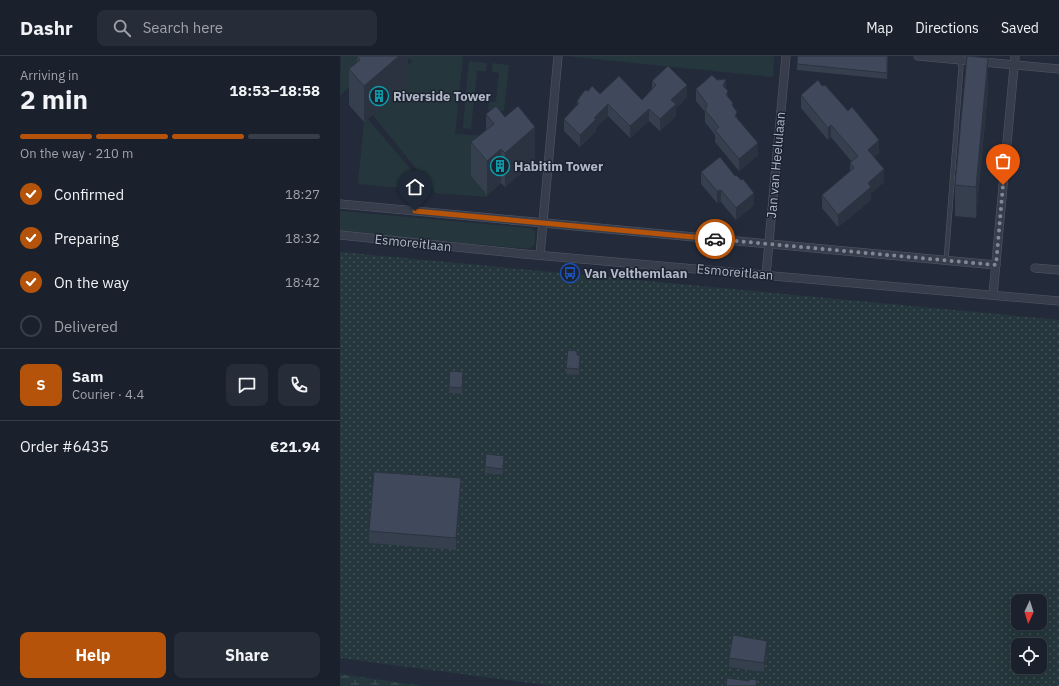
<!DOCTYPE html>
<html lang="en">
<head>
<meta charset="utf-8">
<style>
	body { margin:0; font-family:"IBM Plex Sans",sans-serif; background:#272d38; color:#f1f3f6; height:100vh; display:flex; flex-direction:column; font-size:15px; white-space:nowrap }
	* { box-sizing:border-box; margin:0 }
	p { font-size:13px; color:#9fa3a9 }
	.icon { flex:none; width:22px; height:22px; fill:none; stroke:currentColor; stroke-width:2; stroke-linecap:round; stroke-linejoin:round }
	.map { position:relative; flex:1; overflow:hidden }
	.side { display:flex; flex-direction:column; background:#1a202c; width:340px }
	.side>* { flex:none }
	.needle { width:26px; rotate:184deg }
	.buttons { position:absolute; left:671px; top:538px; display:grid; gap:8px }
	.buttons a { display:grid; place-items:center; width:36px; height:36px; border-radius:8px; background:#1a202c; box-shadow:0 4px 16px #0002,0 0 0 1px #383e48; font-size:20px }
	.pin { position:absolute; display:grid; place-items:center; width:34px; height:34px; color:#fff; margin:-41px -17px; border-radius:50% 50% 50% 0; rotate:-45deg; box-shadow:0 0 4px #0007 }
	.pin .icon { rotate:45deg }
	.courier { position:absolute; display:grid; place-items:center; width:40px; height:40px; margin:-20px; border:3px solid #b45309; border-radius:50%; background:#fff; color:#222; box-shadow:0 1px 5px #0007 }
	.head em { font-style:normal; font-weight:700 }
	.head div { display:flex; flex-direction:column-reverse }
	.head { display:flex; align-items:center; justify-content:space-between; height:68px; padding:0 20px }
	h1 { font-size:26px; font-weight:700; line-height:30px }
	.bar { display:grid; grid-template-columns:repeat(4,1fr); gap:6px 4px; align-content:center; height:48px; padding:0 20px }
	.bar i { height:5px; border-radius:3px; background:#383e48 }
	.bar .active { background:#b45309 }
	.bar p { grid-column:span 4 }
	.line { display:flex; align-items:center; gap:10px; padding:0 20px; border-top:1px solid #383e48 }
	.line div { flex:1 }
	.round { display:grid; place-items:center; flex:none; width:42px; height:42px; border-radius:8px; background:#272d38 }
	ol { padding:0 20px; list-style:none }
	li { display:flex; align-items:center; gap:12px; height:44px }
	li p { margin-inline-start:auto }
	li .icon { padding:4px; border-radius:50%; background:#b45309; color:#fff; stroke-width:4 }
	li:last-child { color:#9fa3a9 }
	li i { width:22px; height:22px; border:2px solid #383e48; border-radius:50% }
	.action { display:flex; gap:8px; margin-top:auto; padding:8px 20px }
	.action a { flex:1; height:46px; border-radius:8px; background:#b45309; color:#fff; font-size:16px; font-weight:700; line-height:46px; text-align:center }
	.action a+a { background:#272d38; color:#f1f3f6 }
	header { display:flex; align-items:center; gap:24px; box-sizing:border-box; height:56px; padding:0 20px; background:#1a202c; border-bottom:1px solid #383e48 }
	header strong { font-size:19px }
	nav { display:flex; gap:22px; margin-inline-start:auto; font-size:14px }
	.search { width:280px; height:36px; background:#272d38; display:flex; align-items:center; gap:10px; box-sizing:border-box; padding:0 14px; border-radius:8px; color:#9fa3a9; font-size:15px }
	main { display:flex; flex:1; min-height:0 }
	.map>svg:first-child { display:block }
	.grass { fill:#25373c }
	.wetland { fill:url(#wetland-marsh) }
	.park { fill:url(#park-dots); fill-rule:evenodd }
	.lines { fill:none; stroke-linecap:round; stroke-linejoin:round }
	.service-casing { stroke:#525866; stroke-width:5 }
	.minor-casing { stroke:#525866; stroke-width:9 }
	.service { stroke:#373d4b; stroke-width:4 }
	.minor { stroke:#373d4b; stroke-width:8 }
	.wall { fill:#363f4e }
	.shaded-wall { fill:#2c3340 }
	.building { fill:#3f495b; stroke:#2c3340 }
	.done { stroke:#808796; stroke-width:4; stroke-dasharray:0 7.2 }
	.route { stroke:#b45309; stroke-width:5 }
	.labels { text-anchor:middle; dominant-baseline:central; stroke-width:3; stroke-linejoin:round; paint-order:stroke }
	.poi-label { font-size:13px; font-weight:bold; fill:#b2b8c7; stroke:#1c2330; text-anchor:start }
	.street-label { font-size:13px; fill:#b2b8c7; stroke:#1c2330 }
</style>
</head>
<body>
<header>
<strong>Dashr</strong>
<div class="search"><svg class="icon" aria-label="search" viewBox="0 0 24 24"><circle cx="10" cy="10" r="6"/><path d="M15 15l6 6"/></svg>Search here</div>
<nav><a>Map</a><a>Directions</a><a>Saved</a></nav>
</header>
<main>
<section class="side">
<div class="head"><div><h1>2 min</h1><p>Arriving in</p></div><em>18:53–18:58</em></div>
<div class="bar"><i class="active"></i><i class="active"></i><i class="active"></i><i></i><p>On the way · 210 m</p></div>
<ol>
<li><svg class="icon" aria-label="check" viewBox="0 0 24 24"><path d="M5 12l5 5 9-10"/></svg>Confirmed<p>18:27</p></li>
<li><svg class="icon" aria-label="check" viewBox="0 0 24 24"><path d="M5 12l5 5 9-10"/></svg>Preparing<p>18:32</p></li>
<li><svg class="icon" aria-label="check" viewBox="0 0 24 24"><path d="M5 12l5 5 9-10"/></svg>On the way<p>18:42</p></li>
<li><i></i>Delivered</li>
</ol>
<div class="line" style="height:72px"><b class="round" style="background:#b45309;color:#fff">S</b><div><b>Sam</b><p>Courier · 4.4</p></div><a class="round"><svg class="icon" aria-label="chat" viewBox="0 0 24 24"><path d="M4 5h16v11H9l-5 4z"/></svg></a><a class="round"><svg class="icon" aria-label="phone" viewBox="0 0 24 24"><path d="M5 4h4l2 5-3 2q2 4 5 5l2-3 5 2v4C11 20 4 13 5 4z"/></svg></a></div>
<div class="line" style="height:52px"><div>Order #6435</div><b>€21.94</b></div>
<div class="action"><a>Help</a><a>Share</a></div>
</section>
<div class="map">
<svg width="719" height="630" viewBox="0 0 719 630">
	<defs>
		<pattern id="wetland-marsh" width="20" height="14" patternUnits="userSpaceOnUse"><rect width="20" height="14" fill="#25373c"/><path d="M1 5h8M5 5V1M11 12h8M15 12V8" fill="none" stroke="#425257"/></pattern>
		<pattern id="park-dots" width="8" height="8" patternUnits="userSpaceOnUse"><rect width="8" height="8" fill="#25373c"/><path d="M2 2h.1M6 6h.1" fill="none" stroke="#425257" stroke-width="1.8" stroke-linecap="round"/></pattern>
	</defs>
	<rect width="100%" height="100%" fill="#232b3b"/>
	<g class="grass">
		<polygon points="1,0 47,0 0,39"/>
		<polygon points="63,0 123,0 115,78 145,80 131,120 148,139 147,141 96,137 33,59 68,29 58,17 73,5"/>
		<polygon points="225,0 434,0 433,21"/>
		<polygon points="129,5 147,7 146,15 137,15 131,73 123,72"/>
		<polygon points="153,7 169,9 164,55 148,54 149,46 156,46 159,17 152,16"/>
		<polygon points="28,63 88,134 18,128 24,66"/>
		<polygon points="0,155 190,172 195,175 195,188 189,193 0,175"/>
	</g>
	<polygon class="wetland" points="0,618 83,630 0,630"/>
	<path class="park" d="M0,196l719,68v366h-505l-214,-28zM678,545h22v22h-22zM678,589h22v22h-22z"/>
	<g class="lines">
		<defs>
			<polyline id="service" points="606,205 621,11 619,4"/>
			<g id="minor">
				<polyline points="578,0 719,13"/>
				<polyline points="0,148 656,209"/>
				<polyline points="0,179 184,198 719,245"/>
				<polyline points="200,199 218,0"/>
				<polyline points="695,212 719,214"/>
				<polyline points="426,219 446,0"/>
				<polyline points="653,239 675,0"/>
			</g>
		</defs>
		<use href="#service" class="service-casing"/>
		<use href="#minor" class="minor-casing"/>
		<use href="#service" class="service"/>
		<use href="#minor" class="minor"/>
	</g>
	<g class="wall">
		<polygon points="17,0 68,0 68,29 24,66 9,49 9,13 17,6"/>
		<polygon points="548,0 547,23 457,14 457,8"/>
		<polygon points="377,24 386,32 388,41 393,51 397,62 418,99 399,115 375,86 375,79 365,66 365,56 356,45 356,33"/>
		<polygon points="312,25 347,41 336,52 336,60 320,75 309,65 290,82 268,60 256,72 256,75 240,91 224,75 224,63 237,50 237,45 260,38 302,44 312,33"/>
		<polygon points="648,34 636,162 615,160 615,129"/>
		<polygon points="461,39 539,97 534,101 544,126 531,137 531,144 498,171 482,152 482,139 510,115 510,107 512,106 491,81 488,84 461,52"/>
		<polygon points="146,58 195,105 165,131 161,127 147,139 131,120 131,86 146,74"/>
		<polygon points="361,116 414,149 396,164 381,146 377,147 361,128"/>
		<polygon points="237,299 240,305 239,319 226,318 226,312"/>
		<polygon points="123,322 122,338 109,337 109,331"/>
		<polygon points="164,406 163,419 145,417 145,411"/>
		<polygon points="121,434 116,494 29,487 29,475"/>
		<polygon points="427,594 424,616 389,611 389,602"/>
	</g>
	<g class="shaded-wall">
		<polygon points="59,0 68,0 68,29 24,66 24,30"/>
		<polygon points="648,2 648,34 636,162 636,131"/>
		<polygon points="386,23 386,35 383,30"/>
		<polygon points="347,29 347,41 336,52 336,60 320,75 320,63 331,44"/>
		<polygon points="268,48 268,60 256,72 256,75 240,91 240,79 254,62"/>
		<polygon points="309,53 309,65 290,82 290,70"/>
		<polygon points="491,69 491,81 488,84 488,72"/>
		<polygon points="195,71 195,105 165,131 165,97"/>
		<polygon points="539,84 539,97 528,107 528,94"/>
		<polygon points="418,87 418,99 399,115 399,103"/>
		<polygon points="161,93 161,127 147,139 147,105"/>
		<polygon points="544,113 544,126 531,137 531,144 498,171 498,159 528,127"/>
		<polygon points="381,134 381,146 377,147 377,135"/>
		<polygon points="414,137 414,149 396,164 396,152"/>
		<polygon points="164,400 164,406 163,419 163,413"/>
		<polygon points="121,422 121,434 116,494 116,482"/>
		<polygon points="427,585 427,594 424,616 424,607"/>
	</g>
	<g class="building">
		<polygon points="17,0 59,0 24,30 9,13 20,4"/>
		<polygon points="458,0 547,0 547,17 457,8"/>
		<polygon points="627,0 648,2 636,131 615,129"/>
		<polygon points="328,10 347,29 331,44 336,48 320,63 309,53 290,70 268,48 254,62 256,63 240,79 224,63 239,47 237,45 245,34 248,35 252,30 260,38 279,20 302,44 316,29 312,25"/>
		<polygon points="372,19 377,24 386,23 383,30 388,35 386,39 393,47 392,49 397,56 395,60 418,87 399,103 375,74 379,71 365,54 367,48 356,33"/>
		<polygon points="478,24 482,30 485,29 508,55 512,51 539,84 528,94 544,113 528,127 531,131 498,159 482,139 514,112 510,107 518,100 491,69 488,72 461,39"/>
		<polygon points="156,50 165,61 178,50 195,71 165,97 161,93 147,105 131,86 154,68 146,58"/>
		<polygon points="380,101 395,120 396,119 401,124 403,123 414,137 396,152 381,134 377,135 361,116"/>
		<polygon points="228,294 237,295 237,299 240,299 239,313 226,312"/>
		<polygon points="110,315 123,316 122,332 109,331"/>
		<polygon points="146,398 164,400 163,413 145,411"/>
		<polygon points="34,416 121,422 116,482 29,475"/>
		<polygon points="393,579 427,585 424,607 389,602"/>
		<polygon points="387,622 409,625 409,623 417,624 416,630 386,630"/>
	</g>
	<g class="lines">
		<polyline class="done" points="375,183 656,209 663,129"/>
		<polyline class="route" points="75,155 375,183"/>
	</g>
	<defs>
		<symbol id="building-ring" viewBox="-11 -11 22 22"><circle r="9.5" fill="#1c2330" stroke="#0f9aa8" stroke-width="1.5"/><path d="M-4-6H4V6H1V3H-1V6H-4ZM-2.5-4.3h1.7v1.8h-1.7ZM.8-4.3h1.7v1.8H.8ZM-2.5-1h1.7V.8h-1.7ZM.8-1h1.7V.8H.8Z" fill="#0f9aa8"/></symbol>
		<symbol id="bus-ring" viewBox="-11 -11 22 22"><circle r="9.5" fill="#1c2330" stroke="#1a4fb4" stroke-width="1.5"/><path d="M-5-6H5V4H4V6H2V4H-2V6H-4V4H-5ZM-3.5-4V0h7V-4ZM-3.5 1.2v1.5H-2V1.2ZM2 1.2v1.5H3.5V1.2Z" fill="#1a4fb4"/></symbol>
	</defs>
	<g fill-rule="evenodd">
		<use href="#building-ring" x="28" y="29" width="22" height="22"/>
		<use href="#building-ring" x="149" y="99" width="22" height="22"/>
		<use href="#bus-ring" x="219" y="206" width="22" height="22"/>
	</g>
	<g class="labels">
		<g class="poi-label">
			<text x="53" y="40">Riverside Tower</text>
			<text x="174" y="110">Habitim Tower</text>
			<text x="244" y="217">Van Velthemlaan</text>
		</g>
		<g class="street-label">
			<text transform="translate(436 109) rotate(-85)">Jan van Heelulaan</text>
			<text transform="translate(73 187) rotate(6)">Esmoreitlaan</text>
			<text transform="translate(395 216) rotate(5)">Esmoreitlaan</text>
		</g>
	</g>
</svg>
<div class="buttons">
<a><svg class="needle" viewBox="-14 -14 28 28"><path d="M0-13l5 13h-10z" fill="#e53935"/><path d="M0 13l5-13h-10z" fill="#9fa3a9"/></svg></a>
<a><svg class="icon" aria-label="locate" viewBox="0 0 24 24"><circle cx="12" cy="12" r="6"/><path d="M12 2v4M12 18v4M2 12h4M18 12h4"/></svg></a>
</div>
<div class="pin" style="left:663px;top:129px;background:#ea580c"><svg class="icon" aria-label="bag" viewBox="0 0 24 24"><path d="M5 8h14l-1 12H6zM9 8a3 3 0 0 1 6 0"/></svg></div>
<div class="pin" style="left:75px;top:155px;background:#1f2937"><svg class="icon" aria-label="home" viewBox="0 0 24 24"><path d="M3 11l9-7 9 7M6 9v11h12V9"/></svg></div>
<div class="courier" style="left:375px;top:183px"><svg class="icon" aria-label="car" viewBox="0 0 24 24"><path d="M5 17H2v-5l4-1 3-4h7l3 4 3 1v5h-3M9 17h6M6 11h13"/><circle cx="7" cy="17" r="2"/><circle cx="17" cy="17" r="2"/></svg></div>
</div>
</main>
</body>
</html>
